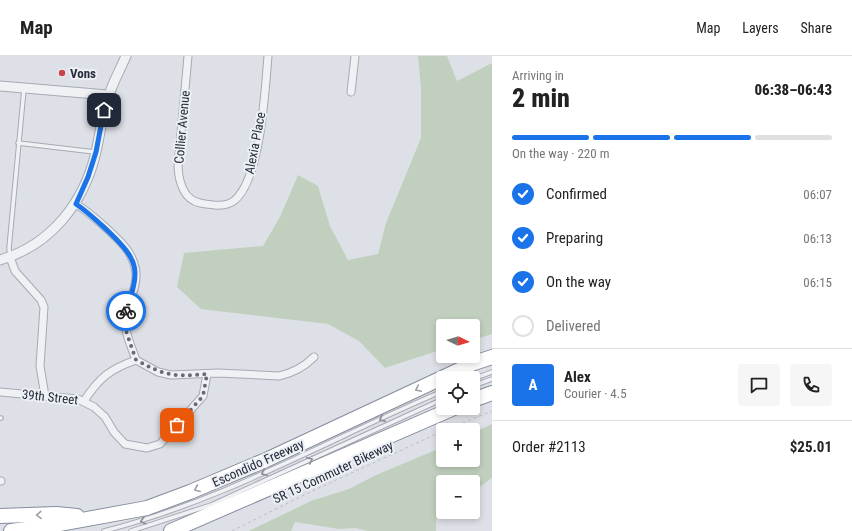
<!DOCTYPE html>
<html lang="en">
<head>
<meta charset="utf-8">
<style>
	body { margin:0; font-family:"Roboto Condensed",sans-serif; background:#f6f6f6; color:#222; height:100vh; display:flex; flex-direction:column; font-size:15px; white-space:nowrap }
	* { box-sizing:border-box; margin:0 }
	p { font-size:13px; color:#767676 }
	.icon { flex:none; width:22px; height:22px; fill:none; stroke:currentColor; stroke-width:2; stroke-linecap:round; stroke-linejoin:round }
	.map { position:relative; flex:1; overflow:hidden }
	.panel { display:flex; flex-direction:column; background:#fff; width:360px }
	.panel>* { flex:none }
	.needle { width:26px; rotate:95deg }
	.controls { position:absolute; left:436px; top:263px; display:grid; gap:8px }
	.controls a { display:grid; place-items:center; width:44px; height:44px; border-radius:4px; background:#fff; box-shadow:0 2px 6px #0003; font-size:20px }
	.pin { position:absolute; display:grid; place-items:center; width:34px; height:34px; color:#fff; margin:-17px; border-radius:8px; box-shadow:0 2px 6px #0006 }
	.courier { position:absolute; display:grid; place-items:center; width:40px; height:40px; margin:-20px; border:3px solid #1a73e8; border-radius:50%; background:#fff; color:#222; box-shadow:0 1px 5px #0007 }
	.headline em { font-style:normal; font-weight:800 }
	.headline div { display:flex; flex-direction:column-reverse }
	.headline { display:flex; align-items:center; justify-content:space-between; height:68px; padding:0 20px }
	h1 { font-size:26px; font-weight:800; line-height:30px }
	.bar { display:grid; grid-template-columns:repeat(4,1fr); gap:6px 4px; align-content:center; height:48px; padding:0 20px }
	.bar i { height:5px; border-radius:3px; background:#e0e0e0 }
	.bar .selected { background:#1a73e8 }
	.bar p { grid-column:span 4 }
	.line { display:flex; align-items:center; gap:10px; padding:0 20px; border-top:1px solid #e0e0e0 }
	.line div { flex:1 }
	.round { display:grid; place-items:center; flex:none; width:42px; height:42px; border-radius:4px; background:#f6f6f6 }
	ol { padding:0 20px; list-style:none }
	li { display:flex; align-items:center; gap:12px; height:44px }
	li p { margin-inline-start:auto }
	li .icon { padding:4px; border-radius:50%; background:#1a73e8; color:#fff; stroke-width:4 }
	li:last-child { color:#767676 }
	li i { width:22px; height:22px; border:2px solid #e0e0e0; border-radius:50% }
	header { display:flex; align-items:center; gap:24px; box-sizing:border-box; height:56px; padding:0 20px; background:#fff; border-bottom:1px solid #e0e0e0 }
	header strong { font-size:19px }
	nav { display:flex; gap:22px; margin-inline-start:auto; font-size:14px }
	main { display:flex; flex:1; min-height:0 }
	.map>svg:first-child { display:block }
	.green { fill:#c1d0be }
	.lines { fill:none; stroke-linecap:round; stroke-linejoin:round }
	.service-casing { stroke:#a6aab3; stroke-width:5.5 }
	.minor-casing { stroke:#a6aab3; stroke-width:9 }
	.tertiary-casing { stroke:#a6aab3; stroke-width:11 }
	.motorway-casing { stroke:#858c9c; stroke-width:16 }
	.path { stroke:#bbbec5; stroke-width:1; stroke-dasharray:3 3; stroke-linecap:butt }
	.service { stroke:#eff1f5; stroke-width:3.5 }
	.minor { stroke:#eff1f5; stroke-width:7 }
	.tertiary { stroke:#eff1f5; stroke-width:9 }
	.motorway { stroke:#fff; stroke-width:14 }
	.oneway { stroke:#9ea0a7 }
	.oneway2 { stroke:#8b8e98 }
	.done { stroke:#676b78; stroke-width:4; stroke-dasharray:0 7.2 }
	.route { stroke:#1a73e8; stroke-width:5 }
	.poi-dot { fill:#c7464b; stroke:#eceff4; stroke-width:1.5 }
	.labels { text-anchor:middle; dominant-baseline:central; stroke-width:4; stroke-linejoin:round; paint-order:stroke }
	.poi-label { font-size:13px; font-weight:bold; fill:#272c3c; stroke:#eceff4; text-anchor:start }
	.street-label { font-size:13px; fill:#272c3c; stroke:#eceff4 }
</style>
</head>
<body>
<header>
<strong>Map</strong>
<nav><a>Map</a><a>Layers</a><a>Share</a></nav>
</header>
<main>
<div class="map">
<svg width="492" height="475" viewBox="0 0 492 475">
	<rect width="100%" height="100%" fill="#dde0e6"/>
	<g class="green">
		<polygon points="418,0 447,0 457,25 492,7 492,278 473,284 473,270 443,270 443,293 385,312 359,285 328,268 201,253 177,231 184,197 263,190 280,161 298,119 318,130 330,170 348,204 378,198 386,167 421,82 421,33"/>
		<polygon points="492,368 492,422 478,432 473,438 473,426 443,426 443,456 436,463 436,475 368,475 355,472 339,473 295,466 291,475 249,475 311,445 349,433 376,419 443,391 443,404 473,404 473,377"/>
	</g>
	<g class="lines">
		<defs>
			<g id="service">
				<polyline points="18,87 95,96"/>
				<polyline points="10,200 9,192 24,33"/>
				<polyline points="473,323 492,316"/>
				<polyline points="473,330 492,323"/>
				<polyline points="0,362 1,362"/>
				<path d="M104,475c122,-31 225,-92 339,-140"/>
				<polyline points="131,475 211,449 443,343"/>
			</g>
			<g id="minor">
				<path d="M188,0l-10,111c1,15 6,33 22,36 11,2 26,5 35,-3 26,-23 30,-110 33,-144"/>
				<polyline points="351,36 355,0"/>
				<path d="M76,148c13,8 43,34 52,47 4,6 8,16 8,23 1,14 -7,26 -10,38 -4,16 5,33 10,48"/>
				<polyline points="10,201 15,215 41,244 44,251 40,310 45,340"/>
				<polyline points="0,336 78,343 94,351 105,361 114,376 125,388 147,392 160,388 203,340 207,318"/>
				<path d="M84,345c15,-23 26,-32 52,-41l22,12 13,3 47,-2 61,3c14,-3 25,-9 35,-19"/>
				<polyline points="0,425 1,425"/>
			</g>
			<g id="tertiary">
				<polyline points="0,30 108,39"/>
				<path d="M0,204c51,-15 84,-57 96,-108 4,-18 6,-36 12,-54 4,-14 12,-28 18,-42"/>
			</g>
			<g id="motorway">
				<polyline points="473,344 492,337"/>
				<polyline points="0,460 56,458 77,460"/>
				<polyline points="11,475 49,470 147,452 190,436 266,404 474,307 492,301"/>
				<polyline points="171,475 454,352"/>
			</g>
		</defs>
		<use href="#service" class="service-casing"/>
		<use href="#minor" class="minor-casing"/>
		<use href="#tertiary" class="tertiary-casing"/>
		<use href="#motorway" class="motorway-casing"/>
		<g class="path">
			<polyline points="491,214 492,213"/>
			<polyline points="446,374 492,355"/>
			<polyline points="232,475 310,436 443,375"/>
		</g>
		<use href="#service" class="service"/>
		<use href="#minor" class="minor"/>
		<use href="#tertiary" class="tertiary"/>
		<use href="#motorway" class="motorway"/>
	</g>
	<defs><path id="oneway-chevron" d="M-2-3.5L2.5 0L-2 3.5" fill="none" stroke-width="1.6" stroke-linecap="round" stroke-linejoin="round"/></defs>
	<g class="oneway">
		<use href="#oneway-chevron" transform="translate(418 333) rotate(155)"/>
		<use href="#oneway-chevron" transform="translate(197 433) rotate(157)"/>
		<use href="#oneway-chevron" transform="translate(39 459) rotate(177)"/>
	</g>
	<g class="oneway2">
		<use href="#oneway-chevron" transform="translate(382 363) rotate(155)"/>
		<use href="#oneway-chevron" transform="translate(310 404) rotate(-25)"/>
		<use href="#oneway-chevron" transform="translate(264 417) rotate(155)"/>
		<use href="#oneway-chevron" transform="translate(143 465) rotate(164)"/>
	</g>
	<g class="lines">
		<path class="done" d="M126,255l-1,17 11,32c30,16 37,17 71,14l-4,22 -26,29"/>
		<path class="route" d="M104,54l-8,42 -8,25 -12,27c12,8 22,18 33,28 31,30 31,38 17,79"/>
	</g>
	<circle class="poi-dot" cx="62" cy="17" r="4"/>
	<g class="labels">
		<g class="poi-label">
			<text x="70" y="17">Vons</text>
		</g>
		<g class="street-label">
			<text transform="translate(182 71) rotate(-85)">Collier Avenue</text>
			<text transform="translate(255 87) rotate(-79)">Alexia Place</text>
			<text transform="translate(50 341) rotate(6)">39th Street</text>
			<text transform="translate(258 407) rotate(-24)">Escondido Freeway</text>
			<text transform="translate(333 416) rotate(-25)">SR 15 Commuter Bikeway</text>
		</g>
	</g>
</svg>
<div class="controls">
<a><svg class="needle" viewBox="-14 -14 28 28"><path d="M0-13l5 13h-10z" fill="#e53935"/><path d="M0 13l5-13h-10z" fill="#767676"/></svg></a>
<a><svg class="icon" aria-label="locate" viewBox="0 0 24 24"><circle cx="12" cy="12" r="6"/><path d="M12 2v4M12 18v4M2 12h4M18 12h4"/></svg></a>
<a>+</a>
<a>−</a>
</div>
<div class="pin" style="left:177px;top:369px;background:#ea580c"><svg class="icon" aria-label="bag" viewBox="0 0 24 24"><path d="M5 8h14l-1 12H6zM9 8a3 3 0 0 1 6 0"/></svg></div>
<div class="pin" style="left:104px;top:54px;background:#1f2937"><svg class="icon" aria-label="home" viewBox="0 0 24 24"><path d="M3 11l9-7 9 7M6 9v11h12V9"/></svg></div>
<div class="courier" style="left:126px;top:255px"><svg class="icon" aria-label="bike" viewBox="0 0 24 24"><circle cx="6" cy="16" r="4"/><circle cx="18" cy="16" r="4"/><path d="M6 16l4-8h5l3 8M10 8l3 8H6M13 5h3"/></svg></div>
</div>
<section class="panel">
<div class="headline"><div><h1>2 min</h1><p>Arriving in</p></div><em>06:38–06:43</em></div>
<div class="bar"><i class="selected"></i><i class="selected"></i><i class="selected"></i><i></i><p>On the way · 220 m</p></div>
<ol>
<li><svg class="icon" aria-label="check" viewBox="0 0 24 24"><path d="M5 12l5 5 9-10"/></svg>Confirmed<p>06:07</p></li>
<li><svg class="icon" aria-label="check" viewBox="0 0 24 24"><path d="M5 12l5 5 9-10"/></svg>Preparing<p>06:13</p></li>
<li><svg class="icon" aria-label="check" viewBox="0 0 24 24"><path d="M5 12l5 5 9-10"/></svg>On the way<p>06:15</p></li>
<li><i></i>Delivered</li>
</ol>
<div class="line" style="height:72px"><b class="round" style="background:#1a73e8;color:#fff">A</b><div><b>Alex</b><p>Courier · 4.5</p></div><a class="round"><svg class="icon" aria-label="chat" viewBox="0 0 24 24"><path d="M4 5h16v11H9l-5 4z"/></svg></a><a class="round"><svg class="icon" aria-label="phone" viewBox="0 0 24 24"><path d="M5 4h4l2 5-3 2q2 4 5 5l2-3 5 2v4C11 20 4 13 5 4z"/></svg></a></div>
<div class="line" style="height:52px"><div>Order #2113</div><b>$25.01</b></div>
</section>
</main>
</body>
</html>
